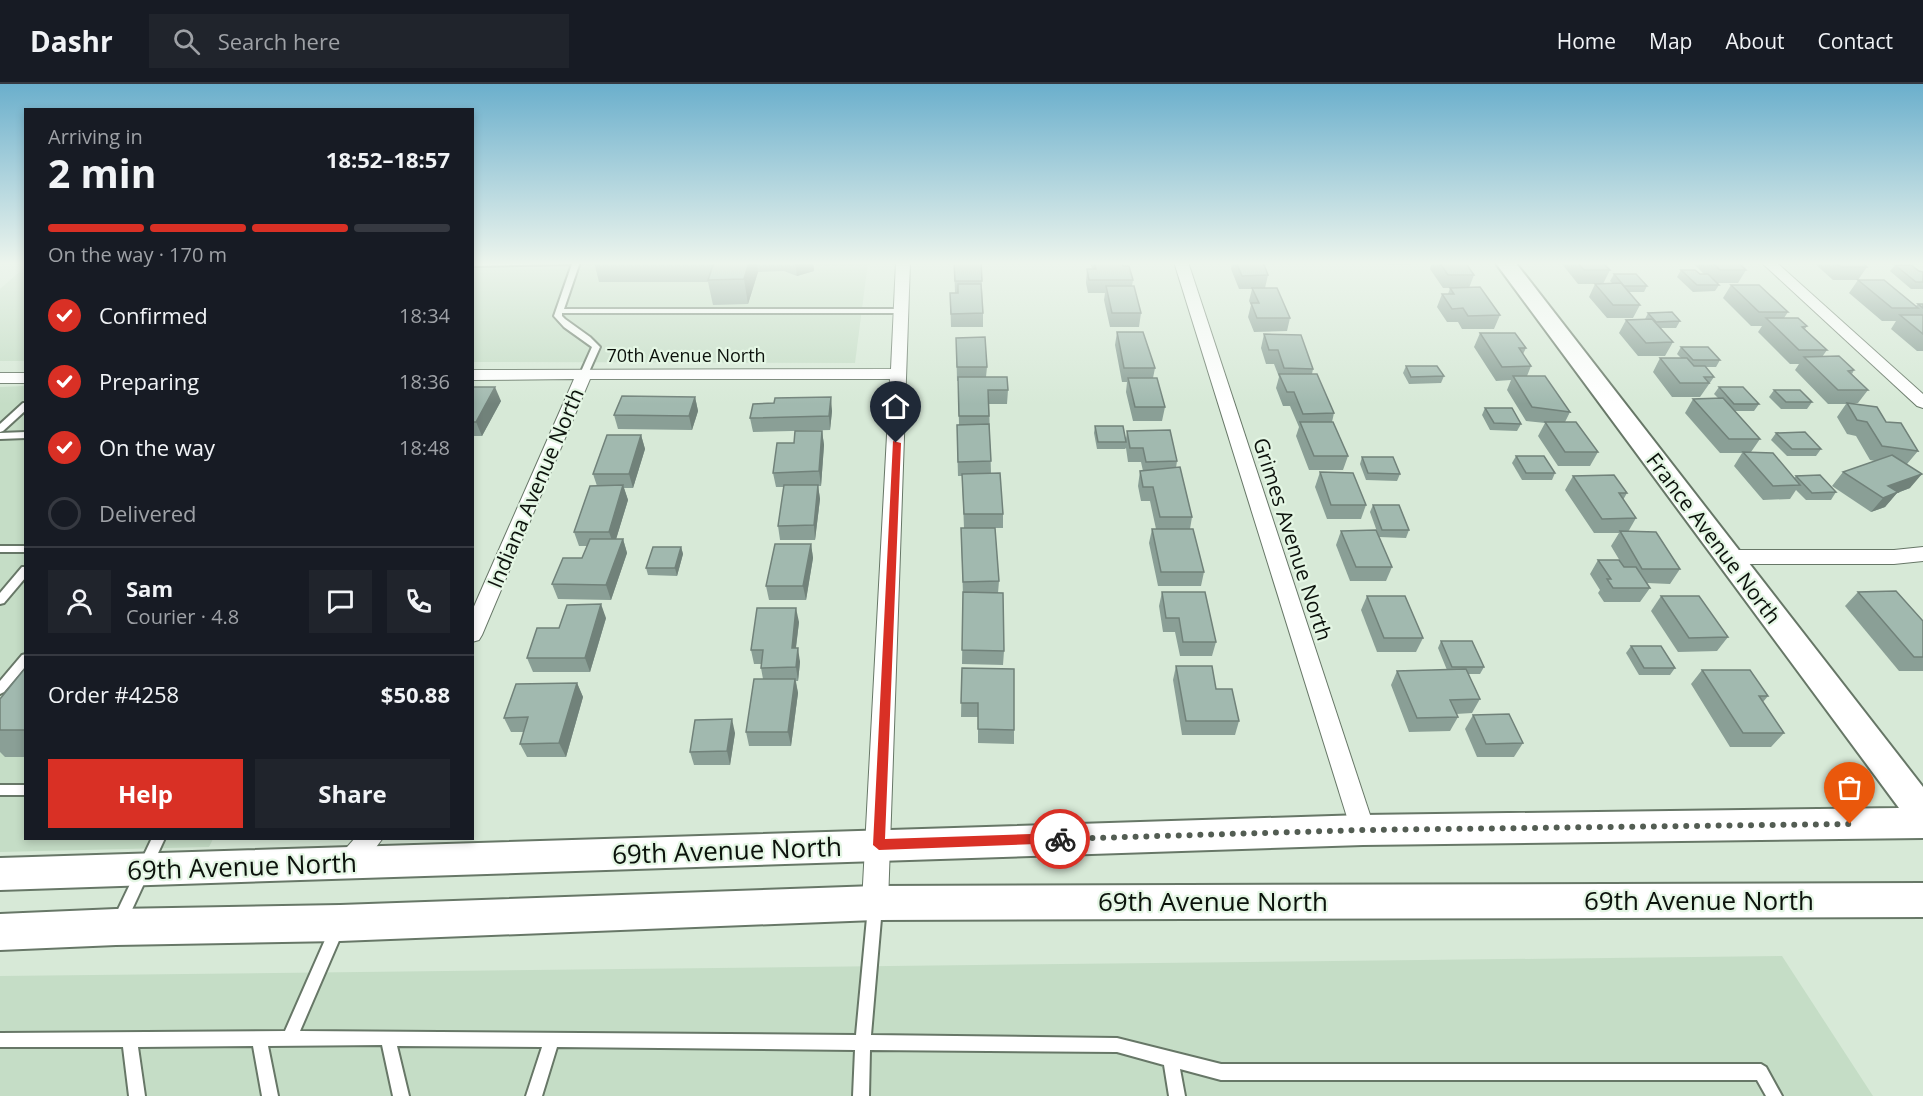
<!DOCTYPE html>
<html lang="en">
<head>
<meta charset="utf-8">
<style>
	body { margin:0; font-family:"Open Sans",sans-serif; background:#20242c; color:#f1f3f6; height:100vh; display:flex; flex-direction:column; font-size:22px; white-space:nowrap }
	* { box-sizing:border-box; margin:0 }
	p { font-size:20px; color:#9ea1a6 }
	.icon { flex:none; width:33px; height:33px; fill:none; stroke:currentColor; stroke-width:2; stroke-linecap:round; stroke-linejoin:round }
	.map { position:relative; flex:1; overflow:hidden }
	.drawer { position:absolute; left:24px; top:24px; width:450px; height:732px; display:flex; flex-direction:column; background:#171b24; border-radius:0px; box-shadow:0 3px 9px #0003 }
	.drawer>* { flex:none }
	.pin { position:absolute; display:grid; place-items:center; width:51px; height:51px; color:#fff; margin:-62px -26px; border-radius:50% 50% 50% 0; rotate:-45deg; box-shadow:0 0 6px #0007 }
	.pin .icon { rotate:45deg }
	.courier { position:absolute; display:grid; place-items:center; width:60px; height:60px; margin:-30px; border:4px solid #d93025; border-radius:50%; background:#fff; color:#222; box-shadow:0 2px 8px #0007 }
	.head em { font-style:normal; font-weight:700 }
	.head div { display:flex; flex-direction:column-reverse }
	.head { display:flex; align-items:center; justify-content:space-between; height:102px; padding:0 24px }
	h1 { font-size:39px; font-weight:700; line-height:45px }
	.bar { display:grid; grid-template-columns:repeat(4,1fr); gap:9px 6px; align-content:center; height:72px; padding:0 24px }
	.bar i { height:8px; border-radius:4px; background:#363941 }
	.bar .selected { background:#d93025 }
	.bar p { grid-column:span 4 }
	.line { display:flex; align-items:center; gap:15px; padding:0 24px; border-top:2px solid #363941 }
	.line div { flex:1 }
	.round { display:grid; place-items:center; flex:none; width:63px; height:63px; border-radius:0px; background:#20242c }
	ol { padding:0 24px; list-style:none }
	li { display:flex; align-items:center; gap:18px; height:66px }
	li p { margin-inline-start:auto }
	li .icon { padding:6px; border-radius:50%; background:#d93025; color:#fff; stroke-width:4 }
	li:last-child { color:#9ea1a6 }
	li i { width:33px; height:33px; border:3px solid #363941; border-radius:50% }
	.button { display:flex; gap:12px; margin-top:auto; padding:12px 24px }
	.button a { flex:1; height:69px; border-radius:0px; background:#d93025; color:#fff; font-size:24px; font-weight:700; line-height:69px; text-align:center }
	.button a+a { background:#20242c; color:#f1f3f6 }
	header { display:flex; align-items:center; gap:36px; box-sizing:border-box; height:84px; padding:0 30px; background:#171b24; border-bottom:2px solid #363941 }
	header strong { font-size:28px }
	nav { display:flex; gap:33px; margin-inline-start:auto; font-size:21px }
	.search { width:420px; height:54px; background:#20242c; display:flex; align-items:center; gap:15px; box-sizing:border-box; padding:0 21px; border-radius:0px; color:#9ea1a6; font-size:22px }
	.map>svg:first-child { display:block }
	.built { fill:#c5ddc6 }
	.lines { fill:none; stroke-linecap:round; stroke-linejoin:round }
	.lane-casing { stroke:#677767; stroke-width:4 }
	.street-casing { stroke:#677767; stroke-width:2 }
	.secondary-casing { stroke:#677767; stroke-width:4 }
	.lane { fill:#fff; fill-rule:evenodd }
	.street { fill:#fff; fill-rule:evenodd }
	.secondary { fill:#fff; fill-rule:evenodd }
	.wall { fill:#8a9f96 }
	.shaded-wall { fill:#71827a }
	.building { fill:#a1b9af; stroke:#71827a; stroke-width:1.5 }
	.route { fill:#d93025 }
	.done { stroke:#535d53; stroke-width:6; stroke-dasharray:0 10.8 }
	.labels { text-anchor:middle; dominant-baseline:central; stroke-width:4.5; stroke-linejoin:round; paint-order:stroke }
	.far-street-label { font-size:18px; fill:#0c120c; stroke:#e4f6e4 }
	.street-label { font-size:21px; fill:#0c120c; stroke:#e4f6e4 }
	.near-street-label { font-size:26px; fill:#0c120c; stroke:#e4f6e4 }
</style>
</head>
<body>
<header>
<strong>Dashr</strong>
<div class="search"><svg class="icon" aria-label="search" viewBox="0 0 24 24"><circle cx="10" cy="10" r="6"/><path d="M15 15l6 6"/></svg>Search here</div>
<nav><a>Home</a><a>Map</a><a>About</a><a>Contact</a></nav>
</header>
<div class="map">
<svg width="1923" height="1012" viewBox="0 0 1923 1012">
	<rect width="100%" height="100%" fill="#d7e9d7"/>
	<g class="built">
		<polygon points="473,178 868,178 855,279 473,278"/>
		<polygon points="25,183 25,277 0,277 0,205"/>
		<polygon points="25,302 26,754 213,755 209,763 0,768 0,303"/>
		<polygon points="1782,872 1873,1012 0,1012 0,892"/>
	</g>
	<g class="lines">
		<defs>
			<g id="lane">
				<polygon points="472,178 580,178 564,225 901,225 905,227 901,229 562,229 562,232 565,235 590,253 600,263 588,290 584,293 580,290 592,263 564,243 554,232 572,180 472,182"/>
				<polygon points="23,319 26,319 26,326 3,347 0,348 0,340"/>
				<polygon points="26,348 26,354 0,355 0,349"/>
				<rect x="0" y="462" width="26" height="6"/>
				<polygon points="22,483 26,483 26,493 4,519 0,520 0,509"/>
				<polygon points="26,570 26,582 4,608 0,610 0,597 22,571"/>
				<rect x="0" y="701" width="26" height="10"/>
				<polygon points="152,754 165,754 124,843 119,844 114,843 112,838"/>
				<polygon points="875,817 880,819 882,823 871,951 1117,954 1221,980 1761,980 1766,983 1782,1012 1766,1012 1757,996 1221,996 1180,985 1185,1012 1169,1012 1164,981 1117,968 870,966 869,1012 853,1012 855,966 557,963 542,1012 526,1012 542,963 397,962 409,1012 393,1012 382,961 268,962 278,1012 262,1012 253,962 138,963 145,1012 129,1012 123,963 0,963 0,949 285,947 332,840 337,838 342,840 344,845 300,947 856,951 868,823 870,819"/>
			</g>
			<g id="street">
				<polygon points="896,178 910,178 888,819 884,827 875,831 866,827 862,819 890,295 590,295 482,551 479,556 472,558 472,527 574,295 472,296 472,286 891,285"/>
				<polygon points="1174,178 1188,178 1375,746 1371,753 1363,756 1355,753 1351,746"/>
				<polygon points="1761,178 1776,178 1923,310 1923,324 1917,322"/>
				<rect x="0" y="289" width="26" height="10"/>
				<polygon points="1923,463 1923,477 1894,480 1728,480 1721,478 1719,473 1721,468 1728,466 1894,466"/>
				<polygon points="355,754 383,754 358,787 349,790 340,787 337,779 340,771"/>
			</g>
			<g id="secondary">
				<polygon points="1495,178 1515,178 1923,703 1923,754 1363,761 0,806 0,774 1363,731 1899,724"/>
				<polygon points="1923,799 1923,833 875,836 340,857 116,861 0,866 0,830 116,825 340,821 875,802"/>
			</g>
		</defs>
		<use href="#lane" class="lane-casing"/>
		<use href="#street" class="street-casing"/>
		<use href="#secondary" class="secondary-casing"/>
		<use href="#lane" class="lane"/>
		<use href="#street" class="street"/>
		<use href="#secondary" class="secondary"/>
	</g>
	<g class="wall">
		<polygon points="594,178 813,178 814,187 797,192 784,187 758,188 748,220 713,221 708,198 599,198"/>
		<polygon points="954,178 981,178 983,229 983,243 951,243 950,209 955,209"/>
		<polygon points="1090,178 1122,178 1123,182 1133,196 1132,202 1141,229 1139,243 1110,243 1104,216 1105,209 1088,209 1086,199 1087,185 1092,185"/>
		<polygon points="1232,178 1263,178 1268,191 1265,204 1290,234 1287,247 1254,248 1248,233 1251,221 1249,217 1252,205 1239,205 1231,185"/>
		<polygon points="1387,178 1412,178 1411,181 1389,181"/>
		<polygon points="1432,178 1465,178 1474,191 1469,204 1500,231 1494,245 1462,245 1458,238 1447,238 1437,223 1442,210 1448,210 1450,204 1443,204 1430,185"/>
		<polygon points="1563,178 1577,178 1610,186 1603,200 1578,200 1562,180"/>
		<polygon points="1695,178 1738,178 1746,186 1738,199 1717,199 1719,201 1715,207 1693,208 1677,193 1681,186 1700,190 1704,190 1694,180"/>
		<polygon points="1813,178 1862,178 1867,183 1858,196 1916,222 1918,220 1923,220 1923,267 1917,267 1891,245 1896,237 1882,237 1849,209 1858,196 1833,196"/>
		<polygon points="1895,181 1923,188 1923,205 1911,205 1890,187"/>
		<polygon points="1614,190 1647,202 1644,208 1629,208 1640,221 1633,234 1607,234 1589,213 1595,200 1613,200 1610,197"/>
		<polygon points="1731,201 1788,228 1784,234 1807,242 1805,245 1827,266 1822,273 1854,286 1852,290 1868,306 1858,319 1853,320 1886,338 1918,367 1907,380 1910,404 1897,409 1885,423 1871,428 1832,402 1843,388 1875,377 1870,376 1856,352 1847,350 1837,333 1846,320 1828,320 1795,286 1799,280 1790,280 1758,248 1762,242 1751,242 1723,214"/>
		<polygon points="1648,229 1680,237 1676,244 1661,244 1673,258 1665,272 1638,272 1619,249 1626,236 1645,235"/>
		<polygon points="1117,248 1155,284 1153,294 1165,323 1162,337 1133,337 1126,308 1127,298 1122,298 1115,261"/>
		<polygon points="1480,249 1526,264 1523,270 1531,282 1527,292 1570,328 1565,338 1598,368 1590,382 1558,382 1538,352 1545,339 1526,337 1507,306 1511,296 1496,297 1474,263"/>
		<polygon points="1264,250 1313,285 1312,290 1334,329 1332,338 1348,372 1343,386 1309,386 1296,352 1299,343 1290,322 1283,322 1276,304 1279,293 1274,280 1266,280 1261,264"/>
		<polygon points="956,254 987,283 986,293 1008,306 1007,320 989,320 991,389 1003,430 1003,444 995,444 999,497 998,509 1004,567 1003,581 962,580 963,512 961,444 964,444 962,392 958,392 957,355 959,341 958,297 957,297"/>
		<polygon points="1681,263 1720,276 1716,283 1705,283 1714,293 1700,313 1672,313 1653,288 1660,274 1681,274 1677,270"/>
		<polygon points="1406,282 1444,292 1441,299 1409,300 1403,289"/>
		<polygon points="472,303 501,317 482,352 472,352"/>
		<polygon points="1719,303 1759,320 1754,327 1735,327 1760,355 1751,368 1794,394 1796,392 1836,408 1831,416 1806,416 1796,406 1790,415 1763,416 1734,382 1742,369 1720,369 1685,329 1693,315 1718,314 1714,310"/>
		<polygon points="1774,306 1812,318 1807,325 1781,325 1769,313"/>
		<polygon points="695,313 698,327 692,346 618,345 614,331"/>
		<polygon points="1485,324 1521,340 1517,347 1490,346 1482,331"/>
		<polygon points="832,327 830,346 753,348 750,334"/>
		<polygon points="1095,342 1126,355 1127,347 1177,377 1176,384 1192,433 1190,445 1204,488 1201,502 1158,502 1149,459 1152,445 1156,445 1150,417 1141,417 1138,402 1140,387 1143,387 1141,378 1128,378 1126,364 1125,365 1097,365 1094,349"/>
		<polygon points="822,347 824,361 821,402 818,402 820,415 815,456 780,456 778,442 784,403 776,403 773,389 794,359"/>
		<polygon points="1776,349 1821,365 1816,372 1787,372 1771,356"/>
		<polygon points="641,351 645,365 633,404 624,404 628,416 616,455 623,455 627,469 611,516 558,515 552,500 582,474 587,462 579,462 574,448 597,402 593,390"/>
		<polygon points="1516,372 1555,389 1552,396 1522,396 1512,379"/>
		<polygon points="1362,373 1400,390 1397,397 1366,396 1360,380"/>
		<polygon points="1320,388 1366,421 1361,435 1327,435 1315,403"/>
		<polygon points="1573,392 1627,409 1623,416 1636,434 1628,448 1680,485 1670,500 1647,499 1650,504 1640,518 1604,518 1598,509 1600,506 1590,490 1598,476 1620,477 1611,462 1619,449 1594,449 1565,406"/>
		<polygon points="1373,421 1409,446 1406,454 1379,453 1370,428"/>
		<polygon points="1341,447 1392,483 1386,497 1350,497 1336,461"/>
		<polygon points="811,460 813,474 806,516 769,516 766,502"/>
		<polygon points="681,463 683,470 677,492 648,491 646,484"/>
		<polygon points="1162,508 1216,558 1212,572 1180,572 1175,548 1163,548 1159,522"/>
		<polygon points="1858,508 1923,537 1923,587 1899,587 1845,522"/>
		<polygon points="1367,512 1423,554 1416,568 1377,568 1361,526"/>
		<polygon points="1661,512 1728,553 1717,567 1678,568 1651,527"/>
		<polygon points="606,534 590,588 533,588 527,574 559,544"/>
		<polygon points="799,538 796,564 800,578 798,597 796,597 798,609 791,662 749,662 746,648 763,595 761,584 761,580 754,580 751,566"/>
		<polygon points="1441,557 1484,583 1480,590 1468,590 1480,615 1472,629 1456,630 1458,633 1450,647 1409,648 1391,601 1397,587 1447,586 1438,564"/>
		<polygon points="1631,562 1675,584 1670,591 1639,591 1626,569"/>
		<polygon points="1176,582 1239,637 1235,651 1182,651 1173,596"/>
		<polygon points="26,583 26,673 5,673 0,668 0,615"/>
		<polygon points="962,584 1014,646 1014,660 978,659 978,633 961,633"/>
		<polygon points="1702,586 1768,612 1763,618 1784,649 1771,663 1730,663 1691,600"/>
		<polygon points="577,599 583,613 566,673 527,673 520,660 524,648 511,648 504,634"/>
		<polygon points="1473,631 1523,659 1514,673 1477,673 1465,645"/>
		<polygon points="735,649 730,681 694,681 690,668"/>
	</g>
	<g class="shaded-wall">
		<polygon points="749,178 757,178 758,188 748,220 744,195"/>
		<polygon points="795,178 813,178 814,187 797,192"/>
		<polygon points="495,303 501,317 482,352 476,338"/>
		<polygon points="695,313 698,327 692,346 689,332"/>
		<polygon points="831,313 832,327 830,346 829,332"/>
		<polygon points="822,347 824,361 821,402 819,387"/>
		<polygon points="641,351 645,365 633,404 629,390"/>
		<polygon points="1922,390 1910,404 1897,409 1885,423 1871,428 1883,414 1888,402"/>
		<polygon points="623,401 628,416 614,462 609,448"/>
		<polygon points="818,401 820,415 815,456 814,441"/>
		<polygon points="623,455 627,469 611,516 606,501"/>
		<polygon points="811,460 813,474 806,516 803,502"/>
		<polygon points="681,463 683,470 677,492 675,484"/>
		<polygon points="601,520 606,534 590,588 585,574"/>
		<polygon points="796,524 799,538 794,578 792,564"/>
		<polygon points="798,564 800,578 798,597 796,583"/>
		<polygon points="795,595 798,609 791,662 788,648"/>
		<polygon points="577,599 583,613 566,673 559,659"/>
		<polygon points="732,635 735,649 730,681 727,667"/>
	</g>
	<g class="building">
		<polygon points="714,178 749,178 744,195 708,196"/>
		<polygon points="954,178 981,178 982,197 955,197"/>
		<polygon points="1094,178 1122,178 1123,182 1129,182 1133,196 1089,196 1087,185 1096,185"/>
		<polygon points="1236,178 1263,178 1268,191 1242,192"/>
		<polygon points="1439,178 1465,178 1474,191 1448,191"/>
		<polygon points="1577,178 1602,178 1610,186 1584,186"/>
		<polygon points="1712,178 1738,178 1746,186 1720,186"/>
		<polygon points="1836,178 1862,178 1867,183 1841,183"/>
		<polygon points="1895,181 1911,181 1919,187 1923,188 1923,198 1916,198"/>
		<polygon points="1681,186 1695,186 1700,190 1708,190 1719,201 1697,201"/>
		<polygon points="1614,190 1636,190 1647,202 1624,202"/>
		<polygon points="1858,196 1884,196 1918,224 1892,224"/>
		<polygon points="1621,199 1640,221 1613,221 1595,200"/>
		<polygon points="958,200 981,200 983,229 951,230 950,209 958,209"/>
		<polygon points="1731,201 1759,201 1788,228 1759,228"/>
		<polygon points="1106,202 1134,202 1141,229 1112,229"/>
		<polygon points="1480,203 1500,231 1468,232 1463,224 1452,225 1442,210 1454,210 1450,204"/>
		<polygon points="1252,204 1277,204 1290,234 1257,234 1251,219 1259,219"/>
		<polygon points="1918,220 1923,220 1923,224"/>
		<polygon points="1672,228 1680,237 1656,238 1648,229"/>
		<polygon points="1900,231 1923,231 1923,250"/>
		<polygon points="1766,234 1798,234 1807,242 1802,243 1827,266 1799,266"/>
		<polygon points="1652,235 1673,258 1646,259 1626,236"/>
		<polygon points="1117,248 1143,248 1155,284 1124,284"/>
		<polygon points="1480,249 1515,249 1526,264 1519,264 1531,282 1502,283"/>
		<polygon points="1264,250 1301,251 1313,285 1284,284 1278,266 1269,266"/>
		<polygon points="985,253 987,283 957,283 956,254"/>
		<polygon points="1681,263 1708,263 1720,276 1693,276"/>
		<polygon points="1839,272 1854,286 1848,287 1868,306 1838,306 1804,273"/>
		<polygon points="1660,274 1687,274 1694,282 1705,282 1714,293 1704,293 1709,299 1680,299"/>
		<polygon points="1406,282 1437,282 1444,292 1411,293"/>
		<polygon points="1279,290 1317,290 1334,329 1303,330 1294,308 1287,308"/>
		<polygon points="1513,292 1545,292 1570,328 1532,323"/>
		<polygon points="958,293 1007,293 1008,306 988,306 989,332 959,332"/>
		<polygon points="1128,294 1157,294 1165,323 1135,323"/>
		<polygon points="472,303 495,303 476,338 472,338"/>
		<polygon points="1719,303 1743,303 1759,320 1734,320"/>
		<polygon points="1774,306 1800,306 1812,318 1786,318"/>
		<polygon points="622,312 695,313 689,332 614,331"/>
		<polygon points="831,313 829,332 750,334 753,320 774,319 775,314"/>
		<polygon points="1723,314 1760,355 1729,355 1693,315"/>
		<polygon points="1847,319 1877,323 1886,338 1901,339 1918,367 1882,362 1867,338 1857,336"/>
		<polygon points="1485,324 1512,324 1521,340 1494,339"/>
		<polygon points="1300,338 1333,338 1348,372 1314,372"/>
		<polygon points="1545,338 1576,338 1598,368 1565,368"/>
		<polygon points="989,340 991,377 958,378 957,341"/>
		<polygon points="1095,342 1123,342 1126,358 1098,358"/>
		<polygon points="1170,346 1177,377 1146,378 1143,364 1130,364 1127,347"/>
		<polygon points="795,347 822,347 819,387 773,389 777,359 794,359"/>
		<polygon points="1805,348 1821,365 1792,365 1776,349"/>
		<polygon points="607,351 641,351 629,390 593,390"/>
		<polygon points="1743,368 1773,369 1800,401 1773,402"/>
		<polygon points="1892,371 1922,390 1888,402 1898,408 1883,414 1843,388"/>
		<polygon points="1516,372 1544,372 1555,389 1526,389"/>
		<polygon points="1362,373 1393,373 1400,390 1368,389"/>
		<polygon points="1180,383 1192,433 1160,433 1153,403 1143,403 1140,387"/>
		<polygon points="1320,388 1353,389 1366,421 1331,421"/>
		<polygon points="1000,389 1003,430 964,430 962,390"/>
		<polygon points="1614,391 1627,409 1619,409 1636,434 1602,435 1573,392"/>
		<polygon points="1820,391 1836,408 1812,409 1796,392"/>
		<polygon points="623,401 609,448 574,448 590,402"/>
		<polygon points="784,401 818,401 814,441 778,442"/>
		<polygon points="1373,421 1399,421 1409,446 1382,446"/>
		<polygon points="961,444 995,444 999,497 963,498"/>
		<polygon points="1152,445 1193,445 1204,488 1161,488"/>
		<polygon points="1376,446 1392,483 1356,483 1341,447"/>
		<polygon points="1620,447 1656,448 1680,485 1642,485"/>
		<polygon points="590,455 623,455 606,501 552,500 563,474 582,474"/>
		<polygon points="775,460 811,460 803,502 766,502"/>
		<polygon points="653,463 681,463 675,484 646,484"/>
		<polygon points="1598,476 1619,476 1624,483 1636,483 1650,504 1613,504 1607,495 1611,495"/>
		<polygon points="1896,507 1923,537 1923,573 1914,573 1858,508"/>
		<polygon points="963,508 1003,509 1004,567 962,566"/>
		<polygon points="1162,508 1205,508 1216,558 1183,558 1179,534 1166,534"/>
		<polygon points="1367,512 1405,512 1423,554 1384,554"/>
		<polygon points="1661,512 1699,512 1728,553 1689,554"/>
		<polygon points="601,520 585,574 527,574 537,544 559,544 567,521"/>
		<polygon points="757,524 796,524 792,564 798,564 796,583 761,584 763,566 751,566"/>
		<polygon points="1441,557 1472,557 1484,583 1452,583"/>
		<polygon points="1631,562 1661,562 1675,584 1644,584"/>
		<polygon points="1176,582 1212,582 1216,605 1232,605 1239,637 1186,637"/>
		<polygon points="26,583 26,646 0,646 0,615"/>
		<polygon points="962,584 1014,585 1014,646 978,645 978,619 961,619"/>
		<polygon points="1466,585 1480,615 1450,616 1458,633 1417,634 1397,587"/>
		<polygon points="1702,586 1750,586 1768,612 1759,612 1784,649 1743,649"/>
		<polygon points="754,595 795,595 788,648 746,648"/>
		<polygon points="577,599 559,659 520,660 528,633 504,634 516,600"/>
		<polygon points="1509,630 1523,659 1486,660 1473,631"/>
		<polygon points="732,635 727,667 690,668 695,636"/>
	</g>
	<linearGradient id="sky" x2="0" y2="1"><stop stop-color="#6bafcc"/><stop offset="0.56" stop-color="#edf5ed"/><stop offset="1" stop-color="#edf5ed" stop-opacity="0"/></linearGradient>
	<rect width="1923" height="320" fill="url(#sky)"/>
	<polygon class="route" points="893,357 901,359 885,755 1060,749 1066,755 1064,759 879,766 873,761"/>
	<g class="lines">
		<polyline class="done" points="1060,755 1363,746 1850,740"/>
	</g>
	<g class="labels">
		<g class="far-street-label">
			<text x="686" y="271">70th Avenue North</text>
		</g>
		<g class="street-label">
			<text transform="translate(535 404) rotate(-67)">Indiana Avenue North</text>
			<text transform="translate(1714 454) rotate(53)">France Avenue North</text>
			<text transform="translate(1293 455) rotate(72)">Grimes Avenue North</text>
		</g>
		<g class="near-street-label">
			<text transform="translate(727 766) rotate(-2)">69th Avenue North</text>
			<text transform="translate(242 782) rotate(-2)">69th Avenue North</text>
			<text x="1699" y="816">69th Avenue North</text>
			<text x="1213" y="817">69th Avenue North</text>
		</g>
	</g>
</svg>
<div class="pin" style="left:1850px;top:740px;background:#ea580c"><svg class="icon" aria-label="bag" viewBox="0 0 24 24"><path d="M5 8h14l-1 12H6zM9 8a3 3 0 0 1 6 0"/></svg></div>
<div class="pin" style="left:896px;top:359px;background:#1f2937"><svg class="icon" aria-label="home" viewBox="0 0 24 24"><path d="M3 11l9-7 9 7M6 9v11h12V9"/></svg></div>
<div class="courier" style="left:1060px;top:755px"><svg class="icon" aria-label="bike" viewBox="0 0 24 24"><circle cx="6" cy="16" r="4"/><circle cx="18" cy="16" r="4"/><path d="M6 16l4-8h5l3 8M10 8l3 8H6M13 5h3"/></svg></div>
<section class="drawer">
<div class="head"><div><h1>2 min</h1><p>Arriving in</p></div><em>18:52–18:57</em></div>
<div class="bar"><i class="selected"></i><i class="selected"></i><i class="selected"></i><i></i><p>On the way · 170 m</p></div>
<ol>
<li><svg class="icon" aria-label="check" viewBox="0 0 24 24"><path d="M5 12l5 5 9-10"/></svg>Confirmed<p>18:34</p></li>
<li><svg class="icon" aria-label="check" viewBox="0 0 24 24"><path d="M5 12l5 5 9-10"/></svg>Preparing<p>18:36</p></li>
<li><svg class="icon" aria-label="check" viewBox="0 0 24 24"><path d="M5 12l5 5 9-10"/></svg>On the way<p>18:48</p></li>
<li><i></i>Delivered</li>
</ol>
<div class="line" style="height:108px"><a class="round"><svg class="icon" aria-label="person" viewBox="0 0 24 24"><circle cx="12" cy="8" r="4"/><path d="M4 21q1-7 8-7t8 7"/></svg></a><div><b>Sam</b><p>Courier · 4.8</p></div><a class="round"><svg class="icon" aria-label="chat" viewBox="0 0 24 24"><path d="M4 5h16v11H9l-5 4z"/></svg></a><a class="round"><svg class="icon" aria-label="phone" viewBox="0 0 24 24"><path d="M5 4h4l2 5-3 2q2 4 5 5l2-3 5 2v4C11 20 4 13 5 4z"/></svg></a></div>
<div class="line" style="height:78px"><div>Order #4258</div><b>$50.88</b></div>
<div class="button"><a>Help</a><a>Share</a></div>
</section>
</div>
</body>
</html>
